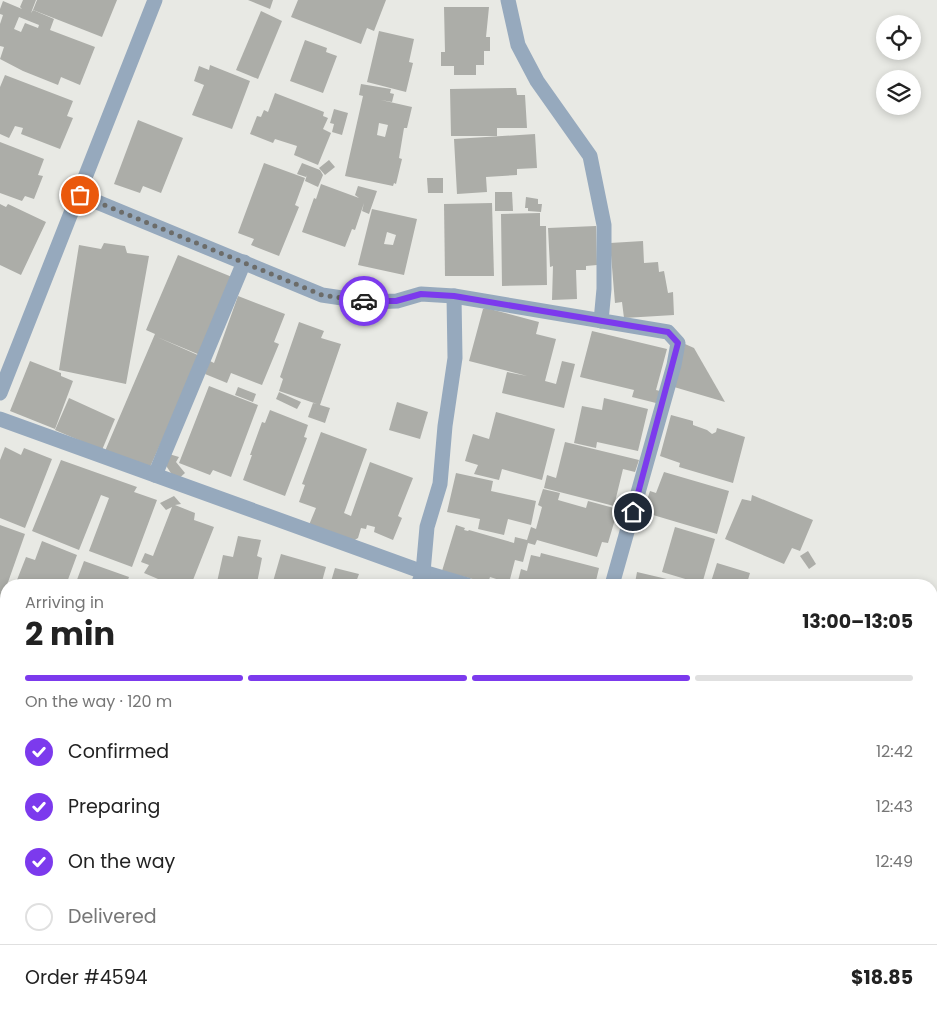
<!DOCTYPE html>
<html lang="en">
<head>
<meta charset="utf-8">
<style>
	body { margin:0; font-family:Poppins,sans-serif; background:#f2f2f2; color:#222; height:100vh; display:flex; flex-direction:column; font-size:19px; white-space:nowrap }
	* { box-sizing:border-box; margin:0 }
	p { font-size:16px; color:#767676 }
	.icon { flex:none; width:28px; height:28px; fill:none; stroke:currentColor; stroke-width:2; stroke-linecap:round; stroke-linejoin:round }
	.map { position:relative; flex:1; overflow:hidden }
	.details { position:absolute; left:0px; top:579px; width:938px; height:441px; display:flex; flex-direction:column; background:#fff; border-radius:20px 20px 0 0; box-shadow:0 2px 8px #0003 }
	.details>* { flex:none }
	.tools { position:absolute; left:876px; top:15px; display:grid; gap:10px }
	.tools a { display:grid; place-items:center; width:45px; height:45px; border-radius:50%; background:#fff; box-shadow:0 2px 8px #0003; font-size:25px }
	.pin { position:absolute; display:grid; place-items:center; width:42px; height:42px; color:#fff; margin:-21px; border:2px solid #fff; border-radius:50%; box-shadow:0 1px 5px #0007 }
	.courier { position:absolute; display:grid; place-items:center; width:50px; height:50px; margin:-25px; border:4px solid #7c3aed; border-radius:50%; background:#fff; color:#222; box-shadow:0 1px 6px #0007 }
	.headline em { font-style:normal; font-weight:700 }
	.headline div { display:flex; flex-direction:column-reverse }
	.headline { display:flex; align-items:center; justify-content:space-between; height:85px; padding:0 25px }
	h1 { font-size:32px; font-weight:700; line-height:38px }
	.bar { display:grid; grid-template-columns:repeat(4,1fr); gap:8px 5px; align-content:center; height:60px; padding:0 25px }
	.bar i { height:6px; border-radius:4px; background:#e0e0e0 }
	.bar .selected { background:#7c3aed }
	.bar p { grid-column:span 4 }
	.line { display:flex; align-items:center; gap:12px; padding:0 25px; border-top:1px solid #e0e0e0 }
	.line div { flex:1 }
	ol { padding:0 25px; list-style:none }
	li { display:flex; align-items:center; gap:15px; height:55px }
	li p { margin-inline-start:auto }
	li .icon { padding:5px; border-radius:50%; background:#7c3aed; color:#fff; stroke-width:4 }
	li:last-child { color:#767676 }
	li i { width:28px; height:28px; border:2px solid #e0e0e0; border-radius:50% }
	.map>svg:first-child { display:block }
	.building { fill:#acada8; fill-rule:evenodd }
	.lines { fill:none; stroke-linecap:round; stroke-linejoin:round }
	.minor { stroke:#96a9bd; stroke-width:15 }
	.done { stroke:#6c6c69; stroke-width:5; stroke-dasharray:0 9 }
	.route { stroke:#7c3aed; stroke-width:6 }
</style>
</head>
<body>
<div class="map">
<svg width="937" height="1019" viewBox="0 0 937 1019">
	<rect width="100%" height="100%" fill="#e8e9e4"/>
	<g class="building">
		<path d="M23,0h13l-5,13 2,-3 21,9 -4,11 45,17 -15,38 -19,-8 -3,8 -35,-14 -23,-12 4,-12 -4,-1v-22l3,-9 -3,-1v-5l3,-8 19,8 -2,-2zM19,17l20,8 -1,3 -13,-5 -4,9 -7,-3z"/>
		<polygon points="37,0 117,0 102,37 33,10"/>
		<polygon points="248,0 273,0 270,9"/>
		<polygon points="298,0 386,0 374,31 367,28 361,44 291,17"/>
		<polygon points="444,7 489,7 486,37 490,37 490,51 484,51 484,65 476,65 476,75 454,75 454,66 441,66 441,52 445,52"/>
		<polygon points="261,11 282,21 258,79 236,70"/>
		<polygon points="379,31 414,39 409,62 413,63 406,92 367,82"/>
		<polygon points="305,40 327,48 326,52 337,56 323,93 290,81"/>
		<polygon points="210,65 250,81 232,129 192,115 204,85 194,81 199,66 209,70"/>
		<polygon points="5,75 73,101 67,116 73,118 60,149 21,134 23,128 15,126 9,138 0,134 0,87"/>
		<path d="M361,84l30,5 -1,4 4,1 -2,8 -11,-2 31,7 -5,21h-3l-5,30 3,1 -6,25 -2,-1 -1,3 -48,-10 18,-80 -4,-1zM379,123l9,2 -3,12 -8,-2z"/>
		<polygon points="516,88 517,95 525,95 527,128 497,128 497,136 451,136 450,89"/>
		<polygon points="275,93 324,112 323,116 328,118 323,129 331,133 318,165 294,155 297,146 275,139 273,143 250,134 257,116 261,117 264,110 268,112"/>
		<polygon points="334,109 348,113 342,135 332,132 334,124 330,123"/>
		<polygon points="138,120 183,138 161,193 143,186 140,193 114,184"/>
		<polygon points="535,134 537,168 517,169 517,175 486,177 487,192 457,194 454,139"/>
		<polygon points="0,142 44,159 38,175 43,176 34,199 25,196 22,201 0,193"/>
		<polygon points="329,160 335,167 325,175 319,168"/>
		<polygon points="264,163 305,178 295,205 299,207 279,256 251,245 254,239 238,233"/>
		<polygon points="302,163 320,170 323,175 318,187 305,181 307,175 306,177 297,174"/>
		<polygon points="427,178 443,178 443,193 428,193"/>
		<polygon points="321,184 359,198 355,195 358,186 377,191 369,214 362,211 364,203 355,230 352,229 345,247 302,232 314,198 316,199"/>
		<polygon points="495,192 512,192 513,211 495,211"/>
		<polygon points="526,197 538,199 538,204 542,204 541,212 528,211 528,208 525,208"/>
		<polygon points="492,203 494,276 445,276 444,204"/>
		<polygon points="0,204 6,207 8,204 46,222 21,275 0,265"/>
		<path d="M372,209l45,10 -13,56 -46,-10zM387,232l9,3 -3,10 -9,-1z"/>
		<polygon points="540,213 540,226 546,226 547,285 502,286 501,214"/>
		<polygon points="596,226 597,265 586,266 586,270 576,270 577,299 552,300 553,266 550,267 548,228"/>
		<polygon points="643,241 644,263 658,262 659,272 664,271 668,293 673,292 674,315 624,318 622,302 615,303 610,243"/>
		<polygon points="104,243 125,246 127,253 149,256 126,384 59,370 79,245 101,249"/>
		<polygon points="178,255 232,277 200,355 157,337 200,356 150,467 105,451 155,334 146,330"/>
		<polygon points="238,296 285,314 274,342 279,344 262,385 231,373 227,383 205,374 210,361 214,363"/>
		<polygon points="486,308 539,322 536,334 556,339 545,381 556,384 562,361 575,364 564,408 502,393 507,372 527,376 469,361 483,309"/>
		<polygon points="299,322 324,331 321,338 341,344 320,405 330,408 325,423 308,417 313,403 317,404 279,391 283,379 280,377"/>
		<polygon points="592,331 667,349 656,390 660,391 656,403 632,397 634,390 580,377"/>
		<polygon points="685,344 694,348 725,402 674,387"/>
		<polygon points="30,361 61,373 61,376 73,381 55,429 10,411"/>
		<polygon points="209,386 258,405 231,477 213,470 210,475 179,463"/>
		<polygon points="238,387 256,394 253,402 235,395"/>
		<polygon points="279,392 301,402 297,409 276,399"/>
		<polygon points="69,398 115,419 102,450 55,430"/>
		<polygon points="604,398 648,409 638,451 597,442 596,448 574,443 582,406 602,410"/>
		<polygon points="397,402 428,412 420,439 389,430"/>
		<polygon points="270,410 308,425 304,437 307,438 285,496 243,480 252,455 250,455 262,422 265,423"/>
		<polygon points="496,412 555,429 542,480 502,469 499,480 474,474 478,465 465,461 473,434 489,439"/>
		<polygon points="671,415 693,421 693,425 707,430 712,434 716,432 717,428 745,437 733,483 679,467 680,463 660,456"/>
		<polygon points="321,432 367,449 344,513 351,516 370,462 413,478 398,516 402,518 393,540 374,532 375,527 367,525 366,529 361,528 358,538 353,541 309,525 316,508 299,502 305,485 302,484"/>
		<polygon points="565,442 639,460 635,472 623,469 614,506 544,488 547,475 556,478"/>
		<polygon points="5,447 21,455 24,448 52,459 25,528 0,518 0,460"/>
		<polygon points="169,454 179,457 176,462 185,473 176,481 165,464"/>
		<polygon points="61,460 137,487 134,492 157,500 132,567 89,551 109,498 101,495 79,550 32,531"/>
		<polygon points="664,472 729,491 717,534 643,512 650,491 656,493"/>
		<polygon points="456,473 493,481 491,491 536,501 531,525 508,519 504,535 478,529 480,519 447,512"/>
		<polygon points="543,489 560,493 558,500 586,508 588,501 614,508 612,515 616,516 608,543 602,542 597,557 537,540 535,545 528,543 523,562 515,560 509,583 490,577 488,583 442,571 456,525 465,528 464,530 468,531 469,530 514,543 515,537 527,540 531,527 536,529 542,507 538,505"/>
		<polygon points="752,495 813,520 800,551 792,548 784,564 725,539 742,499 751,501"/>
		<polygon points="174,496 181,504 175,505 195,513 194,520 214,527 191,585 172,585 144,573 149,565 141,562 145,553 153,556 172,507 166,510 160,503"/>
		<polygon points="0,525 25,534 0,605"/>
		<polygon points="675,527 715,539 702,584 662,572"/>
		<polygon points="238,536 261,540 257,556 262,558 257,583 261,583 260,585 212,585 214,581 217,582 223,555 233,557"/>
		<polygon points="42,541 77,555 66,585 15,585 26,557 35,560"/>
		<polygon points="808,551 816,564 809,569 800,556"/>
		<polygon points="541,553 599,568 595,585 517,585 521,569 527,571 531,555 540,557"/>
		<polygon points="281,554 326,567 321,585 272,585"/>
		<polygon points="84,561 129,577 126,585 75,585"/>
		<polygon points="717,563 750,573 747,583 754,585 710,585"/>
		<polygon points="335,568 359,574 356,582 367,585 330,585"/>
		<polygon points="637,572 688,584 688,585 620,585 621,579 635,583"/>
		<polygon points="773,580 788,584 788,585 771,585"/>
		<polygon points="0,635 6,637 6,682 0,680"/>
		<polygon points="931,658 937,658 937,672 931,671"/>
		<rect x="931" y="674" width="6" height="50"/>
		<polygon points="3,692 6,693 6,712 2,712"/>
		<polygon points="931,733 937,733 937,782 931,781"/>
		<polygon points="6,766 6,835 0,833 0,785"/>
		<polygon points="937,827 937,902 931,902 931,828"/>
		<polygon points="0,861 6,862 6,904 0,902"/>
		<polygon points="931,907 937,907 937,974 931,975"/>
		<polygon points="0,913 6,914 6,962 0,961"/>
		<polygon points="0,970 6,972 6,1014 24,1014 23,1019 0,1019"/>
		<polygon points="931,978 937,978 937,1019 926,1019 926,1014 931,1014"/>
		<polygon points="32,1014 110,1014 108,1019 31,1019"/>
		<polygon points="270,1014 319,1014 317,1019 268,1019"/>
		<polygon points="373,1014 415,1014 413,1019 391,1019"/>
		<polygon points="420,1014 465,1014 463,1019 419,1019"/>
		<polygon points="469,1014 504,1014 516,1017 515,1019 468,1019"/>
		<rect x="814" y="1014" width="56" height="5"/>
		<rect x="876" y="1014" width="45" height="5"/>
		<polygon points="329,1015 342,1019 328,1019"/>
		<rect x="792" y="1017" width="20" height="2"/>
	</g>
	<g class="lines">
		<g class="minor">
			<polyline points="508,0 518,45 537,81 590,156 604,225 604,289 601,321"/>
			<polyline points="80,195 322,295 369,302 397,301 421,294 454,296 668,332 678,343 674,365 612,585"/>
			<polyline points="0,393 155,0"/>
			<polyline points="0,419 423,572 467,585"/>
			<polyline points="155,475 244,262"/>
			<polyline points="418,585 423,572 427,527 440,484 445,426 455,358 454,296"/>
			<polyline points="0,622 6,624"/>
			<polyline points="0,750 6,736"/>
			<polyline points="931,801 937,801"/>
			<polyline points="0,848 6,849"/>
			<polyline points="671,1014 702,1019"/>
			<polyline points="127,1019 129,1014"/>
			<polyline points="785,1019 786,1014"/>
		</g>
	</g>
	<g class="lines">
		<polyline class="done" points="80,195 322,295 364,301"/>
		<polyline class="route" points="364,301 396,301 421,294 454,296 668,332 678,343 633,512"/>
	</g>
</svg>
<div class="tools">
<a><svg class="icon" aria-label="locate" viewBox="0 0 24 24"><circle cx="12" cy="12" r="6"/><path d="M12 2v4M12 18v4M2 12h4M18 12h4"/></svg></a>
<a><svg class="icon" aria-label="layers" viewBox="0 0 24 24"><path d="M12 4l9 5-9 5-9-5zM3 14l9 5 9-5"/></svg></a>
</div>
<div class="pin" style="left:80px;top:195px;background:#ea580c"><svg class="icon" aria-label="bag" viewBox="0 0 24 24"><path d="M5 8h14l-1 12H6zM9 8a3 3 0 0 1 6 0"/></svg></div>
<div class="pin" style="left:633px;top:512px;background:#1f2937"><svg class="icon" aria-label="home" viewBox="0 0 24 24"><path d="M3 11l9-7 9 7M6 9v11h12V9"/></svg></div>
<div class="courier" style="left:364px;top:301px"><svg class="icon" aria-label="car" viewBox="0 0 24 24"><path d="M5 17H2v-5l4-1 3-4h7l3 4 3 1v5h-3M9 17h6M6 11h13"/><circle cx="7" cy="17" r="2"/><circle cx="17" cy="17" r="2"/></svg></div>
<section class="details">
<div class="headline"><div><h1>2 min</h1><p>Arriving in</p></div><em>13:00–13:05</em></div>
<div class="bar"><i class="selected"></i><i class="selected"></i><i class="selected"></i><i></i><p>On the way · 120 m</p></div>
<ol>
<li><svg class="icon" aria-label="check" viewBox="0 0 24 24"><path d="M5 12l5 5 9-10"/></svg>Confirmed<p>12:42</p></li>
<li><svg class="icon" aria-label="check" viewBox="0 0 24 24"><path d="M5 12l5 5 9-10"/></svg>Preparing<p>12:43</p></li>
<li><svg class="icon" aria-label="check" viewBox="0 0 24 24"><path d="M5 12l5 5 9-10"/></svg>On the way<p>12:49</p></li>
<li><i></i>Delivered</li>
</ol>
<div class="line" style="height:65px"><div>Order #4594</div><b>$18.85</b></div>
</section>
</div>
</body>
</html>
